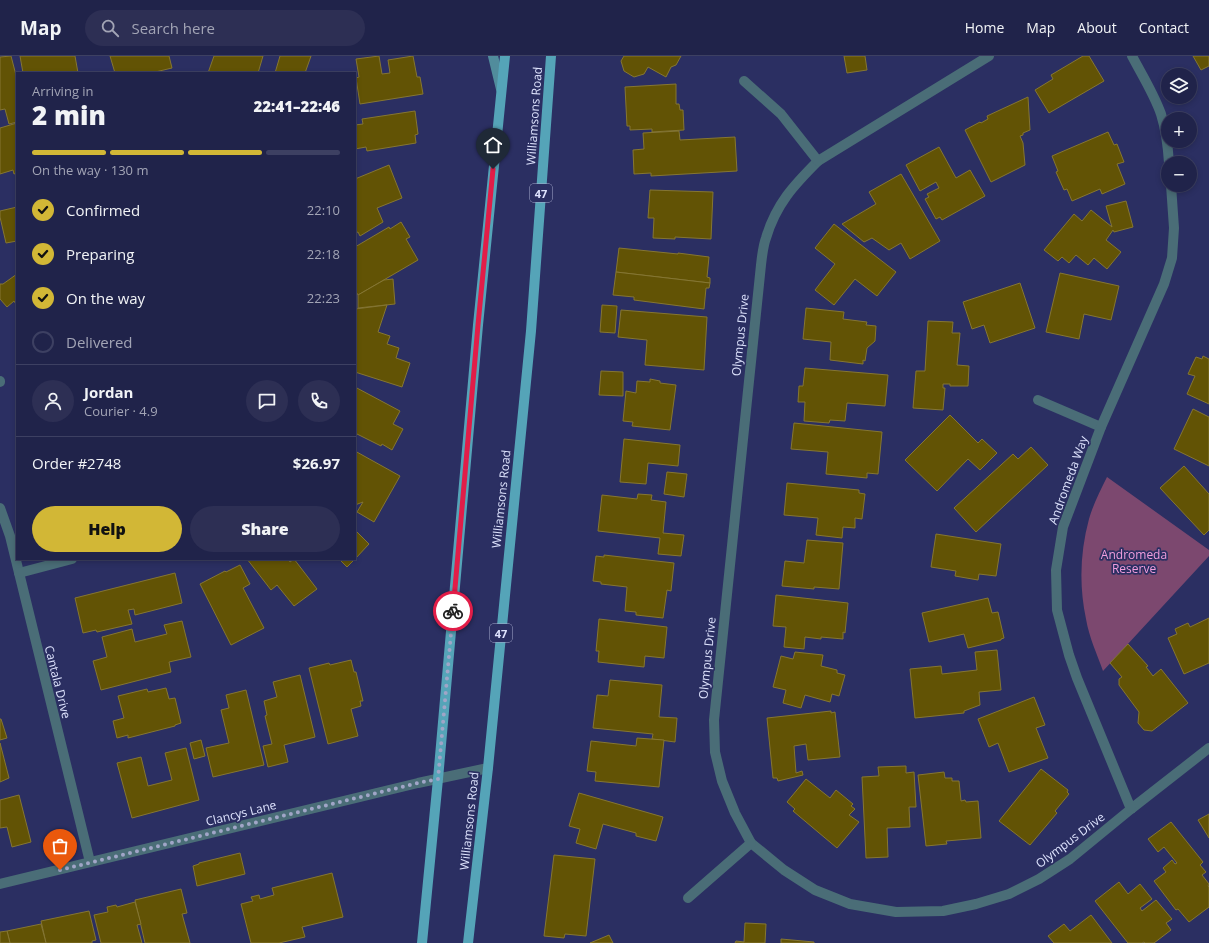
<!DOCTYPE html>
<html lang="en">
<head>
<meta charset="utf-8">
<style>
	body { margin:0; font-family:"Open Sans",sans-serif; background:#2d2f54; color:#f1f3f6; height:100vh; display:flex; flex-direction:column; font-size:15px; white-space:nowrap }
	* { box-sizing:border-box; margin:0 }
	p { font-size:13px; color:#a2a4b5 }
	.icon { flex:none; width:22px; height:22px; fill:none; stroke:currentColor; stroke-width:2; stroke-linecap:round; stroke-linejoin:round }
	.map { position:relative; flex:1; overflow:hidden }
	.details { position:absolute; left:16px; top:16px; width:340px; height:488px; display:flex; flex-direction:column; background:#20234a; border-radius:0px; box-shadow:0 2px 6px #0003,0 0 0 1px #3d4062 }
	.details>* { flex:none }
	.controls { position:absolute; left:1161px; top:12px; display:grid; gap:8px }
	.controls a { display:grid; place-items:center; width:36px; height:36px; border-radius:50%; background:#20234a; box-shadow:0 2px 6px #0003,0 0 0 1px #3d4062; font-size:20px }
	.pin { position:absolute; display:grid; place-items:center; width:34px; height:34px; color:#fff; margin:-41px -17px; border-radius:50% 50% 50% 0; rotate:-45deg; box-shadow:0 0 4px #0007 }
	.pin .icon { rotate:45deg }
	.courier { position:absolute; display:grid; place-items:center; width:40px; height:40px; margin:-20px; border:3px solid #e11d48; border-radius:50%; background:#fff; color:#222; box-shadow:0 1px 5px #0007 }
	.head em { font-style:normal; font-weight:800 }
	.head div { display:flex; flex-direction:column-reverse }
	.head { display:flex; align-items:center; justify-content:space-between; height:68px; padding:0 16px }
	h1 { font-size:26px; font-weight:800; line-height:30px }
	.bar { display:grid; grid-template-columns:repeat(4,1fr); gap:6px 4px; align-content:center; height:48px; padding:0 16px }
	.bar i { height:5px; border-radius:3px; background:#3d4062 }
	.bar .selected { background:#d2b736 }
	.bar p { grid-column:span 4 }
	.line { display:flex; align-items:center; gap:10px; padding:0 16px; border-top:1px solid #3d4062 }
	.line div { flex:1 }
	.round { display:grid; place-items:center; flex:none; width:42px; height:42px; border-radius:21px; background:#2d2f54 }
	ol { padding:0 16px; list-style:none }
	li { display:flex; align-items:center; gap:12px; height:44px }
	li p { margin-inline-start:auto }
	li .icon { padding:4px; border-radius:50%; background:#d2b736; color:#111; stroke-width:4 }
	li:last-child { color:#a2a4b5 }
	li i { width:22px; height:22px; border:2px solid #3d4062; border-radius:50% }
	.cta { display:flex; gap:8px; margin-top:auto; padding:8px 16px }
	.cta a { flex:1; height:46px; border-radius:24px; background:#d2b736; color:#111; font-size:16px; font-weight:800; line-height:46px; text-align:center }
	.cta a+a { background:#2d2f54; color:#f1f3f6 }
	header { display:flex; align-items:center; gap:24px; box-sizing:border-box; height:56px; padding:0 20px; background:#20234a; border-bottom:1px solid #3d4062 }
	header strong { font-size:19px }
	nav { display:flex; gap:22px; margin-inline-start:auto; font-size:14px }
	.search { width:280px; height:36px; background:#2d2f54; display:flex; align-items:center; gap:10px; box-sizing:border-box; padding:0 14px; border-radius:22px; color:#a2a4b5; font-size:15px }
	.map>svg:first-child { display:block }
	.green { fill:#7c486f }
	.building { fill:#625305; stroke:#857632 }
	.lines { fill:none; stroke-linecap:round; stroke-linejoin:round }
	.minor { stroke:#4a6d77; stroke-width:10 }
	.secondary { stroke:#518c9c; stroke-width:10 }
	.primary { stroke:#55a4b8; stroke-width:10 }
	.done { stroke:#a0a5c7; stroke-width:4; stroke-dasharray:0 7.2 }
	.route { stroke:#e11d48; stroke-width:5 }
	.labels { text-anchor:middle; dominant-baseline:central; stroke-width:3.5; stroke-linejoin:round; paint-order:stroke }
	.shield { fill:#2b2f62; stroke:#a9aecf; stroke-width:1 }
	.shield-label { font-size:11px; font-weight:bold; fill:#dfe4fe }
	.street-label { font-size:12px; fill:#dfe4fe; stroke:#2b2f62 }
	.park-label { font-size:12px; fill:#f29edd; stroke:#2b2f62 }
</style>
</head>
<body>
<header>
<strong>Map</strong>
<div class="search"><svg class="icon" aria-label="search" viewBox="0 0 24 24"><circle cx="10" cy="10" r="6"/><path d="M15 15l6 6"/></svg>Search here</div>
<nav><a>Home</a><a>Map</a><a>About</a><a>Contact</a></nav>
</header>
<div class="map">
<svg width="1209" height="887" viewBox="0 0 1209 887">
	<rect width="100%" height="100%" fill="#2b2f62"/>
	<path class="green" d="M1107,421l102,73v6l-106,115c-6,-17 -14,-34 -17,-52 -7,-33 -6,-67 3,-100 4,-14 11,-28 18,-42z"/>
	<g class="building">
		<polygon points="11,0 17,23 17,66 9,68 5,53 0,54 0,1"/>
		<polygon points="20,0 75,0 78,17 23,17"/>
		<polygon points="110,0 169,0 172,12 151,17 115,17"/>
		<polygon points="214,0 263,0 258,17 208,17"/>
		<polygon points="280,0 311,0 305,17 275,17"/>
		<polygon points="379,0 382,18 390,17 388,4 413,0 417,21 420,21 423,38 360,48 356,22 359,21 356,3"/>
		<polygon points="624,0 681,0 676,9 671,11 666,21 648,11 644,18 634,21 624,15 621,5"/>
		<polygon points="844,0 865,0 867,14 847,17"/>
		<polygon points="1083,0 1089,0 1104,25 1049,57 1035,34 1053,23 1051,19"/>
		<polygon points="1193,0 1209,0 1209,10 1201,14"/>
		<polygon points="676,28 676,48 679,48 680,54 683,54 684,74 652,76 652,73 630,74 630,70 627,70 625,31"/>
		<polygon points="1028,41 1030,74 1023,77 1023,79 1020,80 1023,87 1025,109 991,126 965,74 980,66 981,67 988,63 987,60"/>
		<polygon points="415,55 418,78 415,79 416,87 367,95 366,91 355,93 355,69 363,68 362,63"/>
		<polygon points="17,67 17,117 14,118 13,114 0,118 0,72"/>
		<polygon points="679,75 680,84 735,81 737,115 651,120 651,117 634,118 633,94 644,93 643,77"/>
		<polygon points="1108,76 1114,89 1117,88 1124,106 1117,108 1125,128 1102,138 1100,133 1072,145 1067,133 1064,134 1056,116 1058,115 1052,100"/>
		<polygon points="939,91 956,122 970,114 985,140 942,164 940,161 936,163 925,143 929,141 927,138 939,132 936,126 920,135 906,109"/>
		<polygon points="389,109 402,142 377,152 383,166 360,180 358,176 355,177 355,123"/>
		<polygon points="901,118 940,185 910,203 901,187 889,194 872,182 864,186 842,168 876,148 869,136"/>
		<polygon points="650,134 713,136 711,183 675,181 675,183 653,182 654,162 648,162"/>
		<polygon points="1126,145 1133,171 1114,176 1113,174 1106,184 1121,196 1107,213 1094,202 1088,209 1076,199 1069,207 1062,201 1058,205 1044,194 1074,158 1082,165 1091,154 1112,171 1106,150"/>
		<polygon points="17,151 17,185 6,187 0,161 0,155"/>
		<polygon points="401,166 410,181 406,183 418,204 358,239 355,234 355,191 389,171 390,173"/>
		<polygon points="834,168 896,216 877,240 855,223 834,249 815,234 835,208 815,192"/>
		<polygon points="619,192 678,198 678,197 709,201 707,221 710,222 710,227 616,216"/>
		<polygon points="616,216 710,227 709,232 706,232 704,253 634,244 634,241 613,239"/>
		<polygon points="1060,217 1119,230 1111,264 1084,258 1079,283 1046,276"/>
		<polygon points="17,218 17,250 14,245 7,251 0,243 0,228 3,228"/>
		<polygon points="393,223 395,248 358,252 358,239 384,224"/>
		<polygon points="1020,227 1035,272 990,287 984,269 972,273 963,246"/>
		<polygon points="387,249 378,276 390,280 387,288 399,292 396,302 410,307 402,331 355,316 355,253"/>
		<polygon points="602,249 617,250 615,277 600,276"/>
		<polygon points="806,252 844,256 843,263 867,266 866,269 876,270 875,285 867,292 865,305 863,304 863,308 830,304 831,286 803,283"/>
		<polygon points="621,254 707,261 704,314 645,309 647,284 618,281"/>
		<polygon points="928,265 953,266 952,277 960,277 957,309 969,310 968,330 950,330 950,328 943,328 943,332 945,332 943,354 913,352 916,315 925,315"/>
		<polygon points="1203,300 1209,303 1209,348 1187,338 1195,320 1188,318 1196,301 1202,303"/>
		<polygon points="805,312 888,319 885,350 847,347 845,365 830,364 829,367 804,365 805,346 798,346 799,330 803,330"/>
		<polygon points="601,315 623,316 623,340 599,339"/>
		<polygon points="650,323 660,325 660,327 676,329 670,374 632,370 633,366 623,365 626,335 636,337 637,325 650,326"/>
		<polygon points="355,331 400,355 393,368 403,373 392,394 382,388 381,390 355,377"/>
		<polygon points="1193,353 1209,361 1209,410 1174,393"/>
		<polygon points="950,359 978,387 982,383 997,397 980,414 968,403 937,435 905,404"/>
		<polygon points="794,367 882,376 878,418 867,417 867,422 826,418 828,396 791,393"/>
		<polygon points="624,383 680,389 678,410 648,407 646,428 620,426"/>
		<polygon points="1031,391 1048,409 976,476 954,452 1013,398 1018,403"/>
		<polygon points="355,395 400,420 374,466 357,456 363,446 355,449"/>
		<polygon points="1184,410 1209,438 1209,474 1204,479 1160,432"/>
		<polygon points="667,416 687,418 684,441 664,438"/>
		<polygon points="787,427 859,434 859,437 865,438 862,463 855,462 855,472 843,471 842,482 816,479 818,462 784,459"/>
		<polygon points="638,438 652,439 651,444 666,446 663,477 684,479 681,500 658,498 660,482 598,475 602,439 637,443"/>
		<polygon points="355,474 369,488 355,503"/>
		<polygon points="936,478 1001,488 996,520 979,518 978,524 955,520 956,515 931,511"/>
		<polygon points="807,484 843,487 839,533 814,531 814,533 782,530 785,505 804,507"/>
		<polygon points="604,499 674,507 671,535 667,534 663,562 636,559 636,556 625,555 627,531 601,528 601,526 593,525 596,500 604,501"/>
		<polygon points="247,503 288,503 290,506 294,503 317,533 294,550 277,529 271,534"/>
		<polygon points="339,503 355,503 347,511"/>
		<polygon points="240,509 250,528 243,532 264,572 231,589 200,528 225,515 226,516"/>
		<polygon points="175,517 182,547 135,559 134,553 128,554 132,568 97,576 96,574 83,577 75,542"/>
		<polygon points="776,539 848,547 845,577 843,576 843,583 821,581 821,583 805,581 804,593 784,591 786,571 773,570"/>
		<polygon points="988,542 992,557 998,556 1004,582 1001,583 1001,584 968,592 964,578 929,586 922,557"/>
		<polygon points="1209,562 1209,607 1184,618 1168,582 1177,578 1175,573 1188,567 1190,571"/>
		<polygon points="599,563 667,571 664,602 645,600 644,611 598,606 599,595 596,595"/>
		<polygon points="182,565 191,601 169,606 171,616 101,634 93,605 107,601 102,581 132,573 135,586 167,578 164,569"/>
		<polygon points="1128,588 1148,610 1146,611 1153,620 1161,613 1188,647 1152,675 1144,674 1138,667 1139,656 1119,629 1119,623 1122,621 1110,607"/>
		<polygon points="997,594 1001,634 979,636 980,649 964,655 964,657 915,662 910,613 941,610 942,618 977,614 975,596"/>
		<polygon points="795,596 823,599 821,610 837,614 837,617 845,619 839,640 832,638 830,646 805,639 801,652 783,647 786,634 773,631 781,600 793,603"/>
		<polygon points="351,604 354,616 356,616 363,645 360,645 361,650 351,653 358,680 328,688 309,612 329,607 330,609"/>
		<polygon points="300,619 315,681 284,689 288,706 268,711 263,690 272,688 265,660 267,659 264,645 277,641 273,626"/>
		<polygon points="610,624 662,629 659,661 677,662 675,686 652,683 653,678 593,672 597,639 608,640"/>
		<polygon points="166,632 169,643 175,642 181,667 175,669 175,670 128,682 128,679 117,682 113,665 124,662 118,640 147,633 148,636"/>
		<polygon points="246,634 264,709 213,721 206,692 229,687 221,654 229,652 226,639"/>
		<polygon points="1034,641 1045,669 1036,672 1048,702 1009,716 998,687 989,691 978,663"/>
		<polygon points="831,655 831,657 835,656 840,701 808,704 806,688 794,690 796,717 802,715 803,719 778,725 777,722 773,722 767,662"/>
		<polygon points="0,663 1,663 7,682 0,684"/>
		<polygon points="637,682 664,684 659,731 595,725 596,716 587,715 591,685 636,690"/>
		<polygon points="201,684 205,700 194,703 190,687"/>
		<polygon points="0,687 9,722 0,726"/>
		<polygon points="186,692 199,744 132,762 117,707 141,701 148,730 172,724 165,697"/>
		<polygon points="906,710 906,717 914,716 916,751 909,751 910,771 887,772 888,801 866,802 862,721 879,720 878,711"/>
		<polygon points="1041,713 1068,734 1067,736 1069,738 1055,755 1057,757 1030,789 999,765"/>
		<polygon points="944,716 945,722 952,722 952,725 959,725 961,745 965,744 966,746 978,745 981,782 946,785 947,788 926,790 918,719"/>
		<polygon points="806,723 830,742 836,734 853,748 851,750 855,753 849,759 859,766 837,792 793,755 795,753 787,746"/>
		<polygon points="579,737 663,761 656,785 636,780 636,777 603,768 596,793 576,787 580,773 569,770"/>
		<polygon points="19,739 31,786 12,791 7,771 0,772 0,744"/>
		<polygon points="1209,758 1209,782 1198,764"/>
		<polygon points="1171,766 1203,806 1200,809 1206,816 1202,819 1209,828 1208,830 1209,831 1209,851 1189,866 1178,853 1176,854 1154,825 1166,816 1163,812 1172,804 1175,808 1177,807 1164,791 1158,796 1148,783"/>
		<polygon points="240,797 245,818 197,830 193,810 199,808 199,807"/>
		<polygon points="554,799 595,803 586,880 565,878 564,882 544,880"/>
		<polygon points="332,817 343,861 302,871 305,881 279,887 251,887 241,848 253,845 251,841 259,839 260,843 274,839 272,832"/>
		<polygon points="1119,826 1128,838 1140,828 1152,843 1140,852 1142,855 1156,844 1172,863 1166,867 1171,874 1154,887 1145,887 1144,886 1142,887 1128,887 1095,845"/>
		<polygon points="181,833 187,857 182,858 190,887 145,887 135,844"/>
		<polygon points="135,846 141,868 137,869 142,887 101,887 94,859 108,856 107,851 116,849 117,851"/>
		<polygon points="89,855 96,884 92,885 92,887 46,887 41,865"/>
		<polygon points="1091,859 1112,887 1054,887 1048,880 1064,868 1070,875"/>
		<polygon points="745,867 766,868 765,887 735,887 736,885 744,886"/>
		<polygon points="41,868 46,887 10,887 7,875"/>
		<polygon points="7,875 10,887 0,887 0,876"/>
		<polygon points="609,879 613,887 590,887"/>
		<polygon points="781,883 814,886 814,887 781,887"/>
	</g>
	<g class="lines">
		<g class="minor">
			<path d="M989,0l-171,105c-24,24 -42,43 -52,77 -3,8 -4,18 -5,27l-47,455 1,32 7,29 13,32 16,30 33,27 31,20 35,14 46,8 47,-1 33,-7 33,-10 30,-15 31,-20 61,-50 78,-61"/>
			<path d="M1132,0c10,19 22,38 29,58 5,16 7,33 8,49"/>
			<polyline points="744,25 781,58 818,105"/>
			<polyline points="0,326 0,325"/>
			<polyline points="1038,344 1101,371"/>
			<polyline points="0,452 10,480 90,806"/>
			<polyline points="19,517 72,503"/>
			<polyline points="1131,753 1077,622 1069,599 1057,554 1056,514 1063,471 1101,371 1164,228 1172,202 1174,172 1171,129"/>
			<polyline points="0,828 418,727 488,712"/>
			<polyline points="688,842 751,787"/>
		</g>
		<polyline class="secondary" points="493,0 501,33"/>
		<g class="primary">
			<polyline points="422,887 438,723 478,269 505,0"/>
			<polyline points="468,887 488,712 531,275 551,0"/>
		</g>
	</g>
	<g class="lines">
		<polyline class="done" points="60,814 418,727 438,723 453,555"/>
		<polyline class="route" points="453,555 478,269 493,113"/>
	</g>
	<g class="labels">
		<g class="shield">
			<rect x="530" y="128" width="22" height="18" rx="3"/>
			<rect x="490" y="568" width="22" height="18" rx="3"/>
		</g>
		<g class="shield-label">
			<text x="541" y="137">47</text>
			<text x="501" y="577">47</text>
		</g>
		<g class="street-label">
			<text transform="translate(534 60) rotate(-86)">Williamsons Road</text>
			<text transform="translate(740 279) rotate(-84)">Olympus Drive</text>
			<text transform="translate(1068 424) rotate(-70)">Andromeda Way</text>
			<text transform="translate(501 443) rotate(-84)">Williamsons Road</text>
			<text transform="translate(707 602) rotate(-84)">Olympus Drive</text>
			<text transform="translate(58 626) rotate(76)">Cantala Drive</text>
			<text transform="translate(241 757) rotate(-14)">Clancys Lane</text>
			<text transform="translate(469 765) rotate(-84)">Williamsons Road</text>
			<text transform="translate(1070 784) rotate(-37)">Olympus Drive</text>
		</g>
		<g class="park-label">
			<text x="1134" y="498">Andromeda<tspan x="1134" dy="14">Reserve</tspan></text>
		</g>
	</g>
</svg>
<div class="controls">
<a><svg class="icon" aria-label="layers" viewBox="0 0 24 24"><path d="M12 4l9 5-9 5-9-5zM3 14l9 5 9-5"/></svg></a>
<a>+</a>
<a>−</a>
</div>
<div class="pin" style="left:60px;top:814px;background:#ea580c"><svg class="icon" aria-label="bag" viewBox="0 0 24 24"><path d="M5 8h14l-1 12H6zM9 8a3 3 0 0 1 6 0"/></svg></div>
<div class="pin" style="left:493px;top:113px;background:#1f2937"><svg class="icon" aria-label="home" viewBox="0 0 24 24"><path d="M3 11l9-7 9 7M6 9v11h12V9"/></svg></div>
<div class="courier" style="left:453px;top:555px"><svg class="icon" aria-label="bike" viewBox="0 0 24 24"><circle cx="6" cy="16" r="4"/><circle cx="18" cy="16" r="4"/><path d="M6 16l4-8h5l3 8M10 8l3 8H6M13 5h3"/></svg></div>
<section class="details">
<div class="head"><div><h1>2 min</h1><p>Arriving in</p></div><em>22:41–22:46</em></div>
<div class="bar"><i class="selected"></i><i class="selected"></i><i class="selected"></i><i></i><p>On the way · 130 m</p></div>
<ol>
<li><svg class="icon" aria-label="check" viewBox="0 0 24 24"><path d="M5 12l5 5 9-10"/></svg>Confirmed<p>22:10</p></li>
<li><svg class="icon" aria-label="check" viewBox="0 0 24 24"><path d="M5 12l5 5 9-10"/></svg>Preparing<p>22:18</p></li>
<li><svg class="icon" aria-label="check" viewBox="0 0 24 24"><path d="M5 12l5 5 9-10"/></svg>On the way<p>22:23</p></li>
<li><i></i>Delivered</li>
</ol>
<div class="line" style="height:72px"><a class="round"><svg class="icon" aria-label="person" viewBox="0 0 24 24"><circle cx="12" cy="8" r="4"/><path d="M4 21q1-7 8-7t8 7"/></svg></a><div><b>Jordan</b><p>Courier · 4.9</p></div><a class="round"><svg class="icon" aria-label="chat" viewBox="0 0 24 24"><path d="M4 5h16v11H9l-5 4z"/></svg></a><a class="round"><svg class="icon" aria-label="phone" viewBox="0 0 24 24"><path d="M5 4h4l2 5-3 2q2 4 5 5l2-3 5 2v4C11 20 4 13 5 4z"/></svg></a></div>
<div class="line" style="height:52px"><div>Order #2748</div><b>$26.97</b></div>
<div class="cta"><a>Help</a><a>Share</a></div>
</section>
</div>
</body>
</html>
